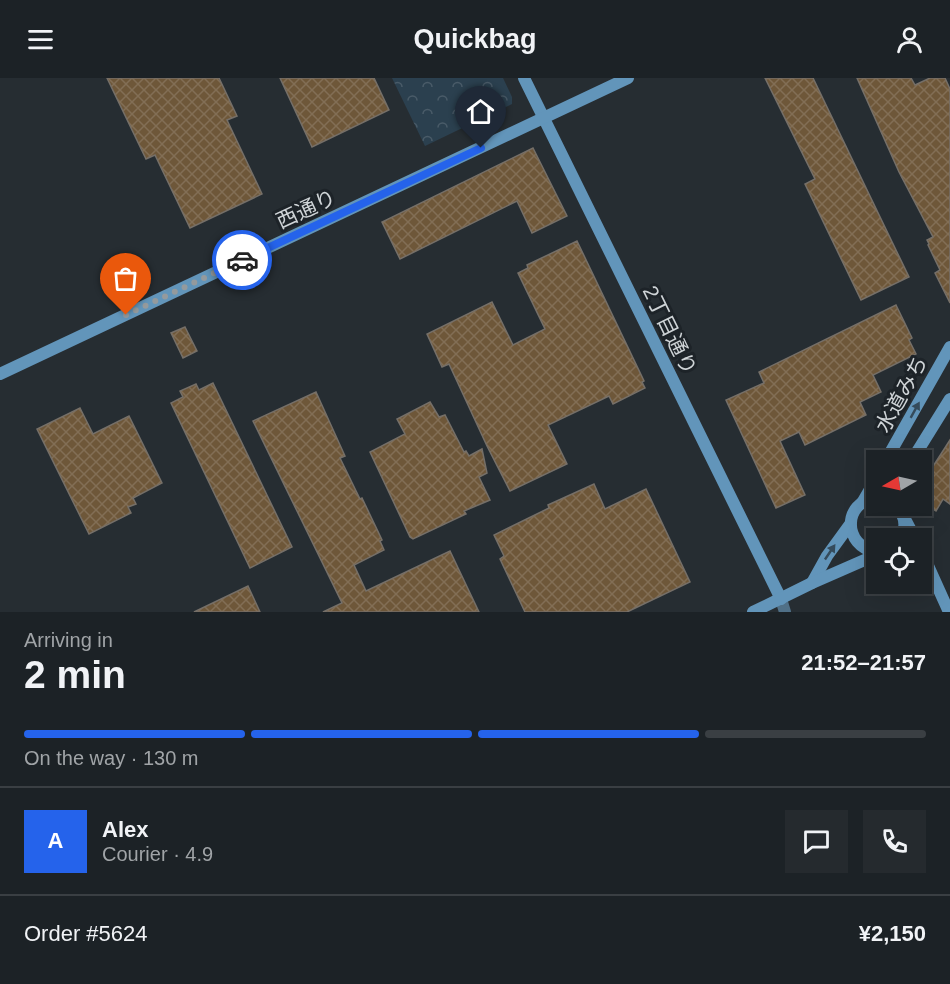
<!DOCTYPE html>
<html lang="en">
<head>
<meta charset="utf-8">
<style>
	body { margin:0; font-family:Arial,"Noto Sans JP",sans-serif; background:#252a2e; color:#f1f3f6; height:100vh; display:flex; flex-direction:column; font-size:22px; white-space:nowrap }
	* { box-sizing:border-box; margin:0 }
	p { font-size:20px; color:#a0a4a7 }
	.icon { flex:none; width:33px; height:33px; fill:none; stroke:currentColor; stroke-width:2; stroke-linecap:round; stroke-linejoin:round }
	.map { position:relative; height:534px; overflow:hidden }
	.drawer { display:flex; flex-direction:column; background:#1c2226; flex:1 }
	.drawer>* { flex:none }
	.needle { width:39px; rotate:261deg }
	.buttons { position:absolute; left:866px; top:372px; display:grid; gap:12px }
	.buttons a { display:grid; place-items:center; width:66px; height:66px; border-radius:0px; background:#1c2226; box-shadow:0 6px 24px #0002,0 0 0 2px #3a3f43; font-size:30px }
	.pin { position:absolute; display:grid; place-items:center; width:51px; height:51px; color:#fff; margin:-62px -26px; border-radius:50% 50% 50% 0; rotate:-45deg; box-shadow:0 0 6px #0007 }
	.pin .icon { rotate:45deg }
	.courier { position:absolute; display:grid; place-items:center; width:60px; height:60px; margin:-30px; border:4px solid #2563eb; border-radius:50%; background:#fff; color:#222; box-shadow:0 2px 8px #0007 }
	.summary em { font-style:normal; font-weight:600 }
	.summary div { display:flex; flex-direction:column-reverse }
	.summary { display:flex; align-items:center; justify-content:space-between; height:102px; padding:0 24px }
	h1 { font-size:39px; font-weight:600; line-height:45px }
	.bar { display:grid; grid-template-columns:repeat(4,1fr); gap:9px 6px; align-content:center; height:72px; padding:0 24px }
	.bar i { height:8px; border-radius:4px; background:#3a3f43 }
	.bar .active { background:#2563eb }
	.bar p { grid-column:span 4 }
	.line { display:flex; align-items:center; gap:15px; padding:0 24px; border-top:2px solid #3a3f43 }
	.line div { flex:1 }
	.round { display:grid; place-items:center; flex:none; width:63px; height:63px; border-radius:0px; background:#252a2e }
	header { display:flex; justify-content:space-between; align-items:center; height:78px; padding:0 24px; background:#1c2226; font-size:27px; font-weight:600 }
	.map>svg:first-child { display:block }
	.park { fill:url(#park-crowns) }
	.building { fill:url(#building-cross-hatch); stroke:#756f68; stroke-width:1.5 }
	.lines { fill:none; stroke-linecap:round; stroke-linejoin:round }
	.street { stroke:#507087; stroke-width:12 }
	.secondary { stroke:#6295ba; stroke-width:12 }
	.oneway { fill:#354b5b }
	.done { stroke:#949a9d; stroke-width:6; stroke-dasharray:0 10.8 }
	.route { stroke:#2563eb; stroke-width:8 }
	.labels { text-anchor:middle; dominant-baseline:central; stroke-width:6; stroke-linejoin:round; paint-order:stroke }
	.street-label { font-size:21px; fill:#cfd4d7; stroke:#1d2328 }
</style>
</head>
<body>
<header><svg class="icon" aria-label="menu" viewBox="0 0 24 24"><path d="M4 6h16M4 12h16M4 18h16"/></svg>Quickbag<svg class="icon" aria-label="person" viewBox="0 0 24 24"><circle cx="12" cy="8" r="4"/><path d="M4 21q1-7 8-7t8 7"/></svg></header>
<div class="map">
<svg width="950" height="534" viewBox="0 0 950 534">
	<defs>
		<pattern id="park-crowns" width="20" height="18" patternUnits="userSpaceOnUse" patternTransform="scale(1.5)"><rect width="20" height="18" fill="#2b404f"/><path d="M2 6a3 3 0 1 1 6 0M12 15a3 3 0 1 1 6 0" fill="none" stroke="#495b68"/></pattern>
		<pattern id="building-cross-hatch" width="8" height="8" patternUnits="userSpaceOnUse" patternTransform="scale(1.5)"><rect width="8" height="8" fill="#6e5739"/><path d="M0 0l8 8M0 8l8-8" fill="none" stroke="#826e55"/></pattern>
	</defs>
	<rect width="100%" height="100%" fill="#262d32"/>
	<polygon class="park" points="392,0 503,0 512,19 512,26 425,68"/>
	<g class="building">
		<polygon points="107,0 219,0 237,38 227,42 262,116 190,150 155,77 146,81"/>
		<polygon points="280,0 374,0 389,32 312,69"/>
		<polygon points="765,0 813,0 909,199 861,222 805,106 815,101"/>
		<polygon points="857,0 911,0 915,7 930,0 945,0 950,11 950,225 935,195 940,192 928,167 929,166 927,162 933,159 899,94"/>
		<polygon points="533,70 567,138 532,155 517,123 400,181 382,144"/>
		<polygon points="577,163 644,303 642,304 645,310 613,326 609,318 548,347 567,386 510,413 487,368 449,286 442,289 427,256 492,224 513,267 545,251 518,195 528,190 527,187"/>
		<polygon points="896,227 912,260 909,262 916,276 873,297 881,314 860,324 866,337 805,367 799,354 780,363 805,417 776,430 726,322 764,305 759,294"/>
		<polygon points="185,249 197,273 183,280 171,255"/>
		<polygon points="213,305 292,469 250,490 171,325 183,319 180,313 196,306 199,312"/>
		<polygon points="316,314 345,378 340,380 360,421 362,420 382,462 380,463 384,472 354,487 366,513 450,473 479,534 323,534 342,525 253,343"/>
		<polygon points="430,324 439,339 445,337 464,374 466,373 469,378 482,371 487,395 479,399 490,422 464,433 466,436 413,461 410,459 370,374 405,356 397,341"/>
		<polygon points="80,330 93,356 129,338 162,405 133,420 136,426 128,429 131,435 89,456 37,351"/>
		<polygon points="950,362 950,426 943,421 936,433 921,423 921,407"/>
		<polygon points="594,406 605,431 646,411 690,504 627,534 525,534 500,481 504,478 494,457 549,430 548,427"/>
		<polygon points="248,508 260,534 194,534"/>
	</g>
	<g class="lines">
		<polyline class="street" points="781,521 785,534"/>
		<g class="secondary">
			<polyline points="524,0 781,521"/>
			<polyline points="0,296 628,0"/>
			<polyline points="886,382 950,269"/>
			<polyline points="912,382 950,321"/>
			<path d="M876,420c-34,4 -33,48 0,54"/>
			<polyline points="862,425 876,401"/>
			<path d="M896,428c9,9 11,20 5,32"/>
			<polyline points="905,441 915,460"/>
			<polyline points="921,472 949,534"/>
			<polyline points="812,505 827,478 851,445"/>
			<polyline points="753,534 812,505 876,477"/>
		</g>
	</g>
	<defs><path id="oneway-solid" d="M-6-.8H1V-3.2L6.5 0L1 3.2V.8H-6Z" transform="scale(1.5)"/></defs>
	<g class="oneway">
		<use href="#oneway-solid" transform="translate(915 332) rotate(-61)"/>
		<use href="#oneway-solid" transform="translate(830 474) rotate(-56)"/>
	</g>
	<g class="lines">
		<polyline class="done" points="126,237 242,182"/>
		<polyline class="route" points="242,182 481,70"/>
	</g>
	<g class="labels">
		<g class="street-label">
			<text transform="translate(306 131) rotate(-25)">西通り</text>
			<text transform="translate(670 252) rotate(64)">2丁目通り</text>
			<text transform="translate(901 316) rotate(-61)">水道みち</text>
		</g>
	</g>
</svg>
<div class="buttons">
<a><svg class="needle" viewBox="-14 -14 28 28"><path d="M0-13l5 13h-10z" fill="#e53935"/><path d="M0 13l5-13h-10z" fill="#a0a4a7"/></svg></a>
<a><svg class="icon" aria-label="locate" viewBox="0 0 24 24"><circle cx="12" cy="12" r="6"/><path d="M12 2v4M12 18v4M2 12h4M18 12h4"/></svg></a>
</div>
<div class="pin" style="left:126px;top:237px;background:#ea580c"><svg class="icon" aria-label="bag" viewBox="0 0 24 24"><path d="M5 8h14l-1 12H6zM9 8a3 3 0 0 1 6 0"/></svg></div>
<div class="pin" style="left:481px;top:70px;background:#1f2937"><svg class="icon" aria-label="home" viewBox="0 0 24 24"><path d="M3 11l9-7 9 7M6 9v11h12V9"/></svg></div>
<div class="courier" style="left:242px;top:182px"><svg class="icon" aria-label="car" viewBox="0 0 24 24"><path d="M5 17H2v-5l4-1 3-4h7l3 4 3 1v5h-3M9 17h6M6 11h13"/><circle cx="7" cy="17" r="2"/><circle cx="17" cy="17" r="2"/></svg></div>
</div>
<section class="drawer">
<div class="summary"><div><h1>2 min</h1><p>Arriving in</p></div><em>21:52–21:57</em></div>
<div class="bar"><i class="active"></i><i class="active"></i><i class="active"></i><i></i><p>On the way · 130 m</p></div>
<div class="line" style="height:108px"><b class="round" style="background:#2563eb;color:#fff">A</b><div><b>Alex</b><p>Courier · 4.9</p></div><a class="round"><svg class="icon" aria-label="chat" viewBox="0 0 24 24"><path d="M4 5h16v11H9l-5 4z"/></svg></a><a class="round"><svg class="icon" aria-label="phone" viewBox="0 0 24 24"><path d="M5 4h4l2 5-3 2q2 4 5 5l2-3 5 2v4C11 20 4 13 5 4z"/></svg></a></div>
<div class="line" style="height:78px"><div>Order #5624</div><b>¥2,150</b></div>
</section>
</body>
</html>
